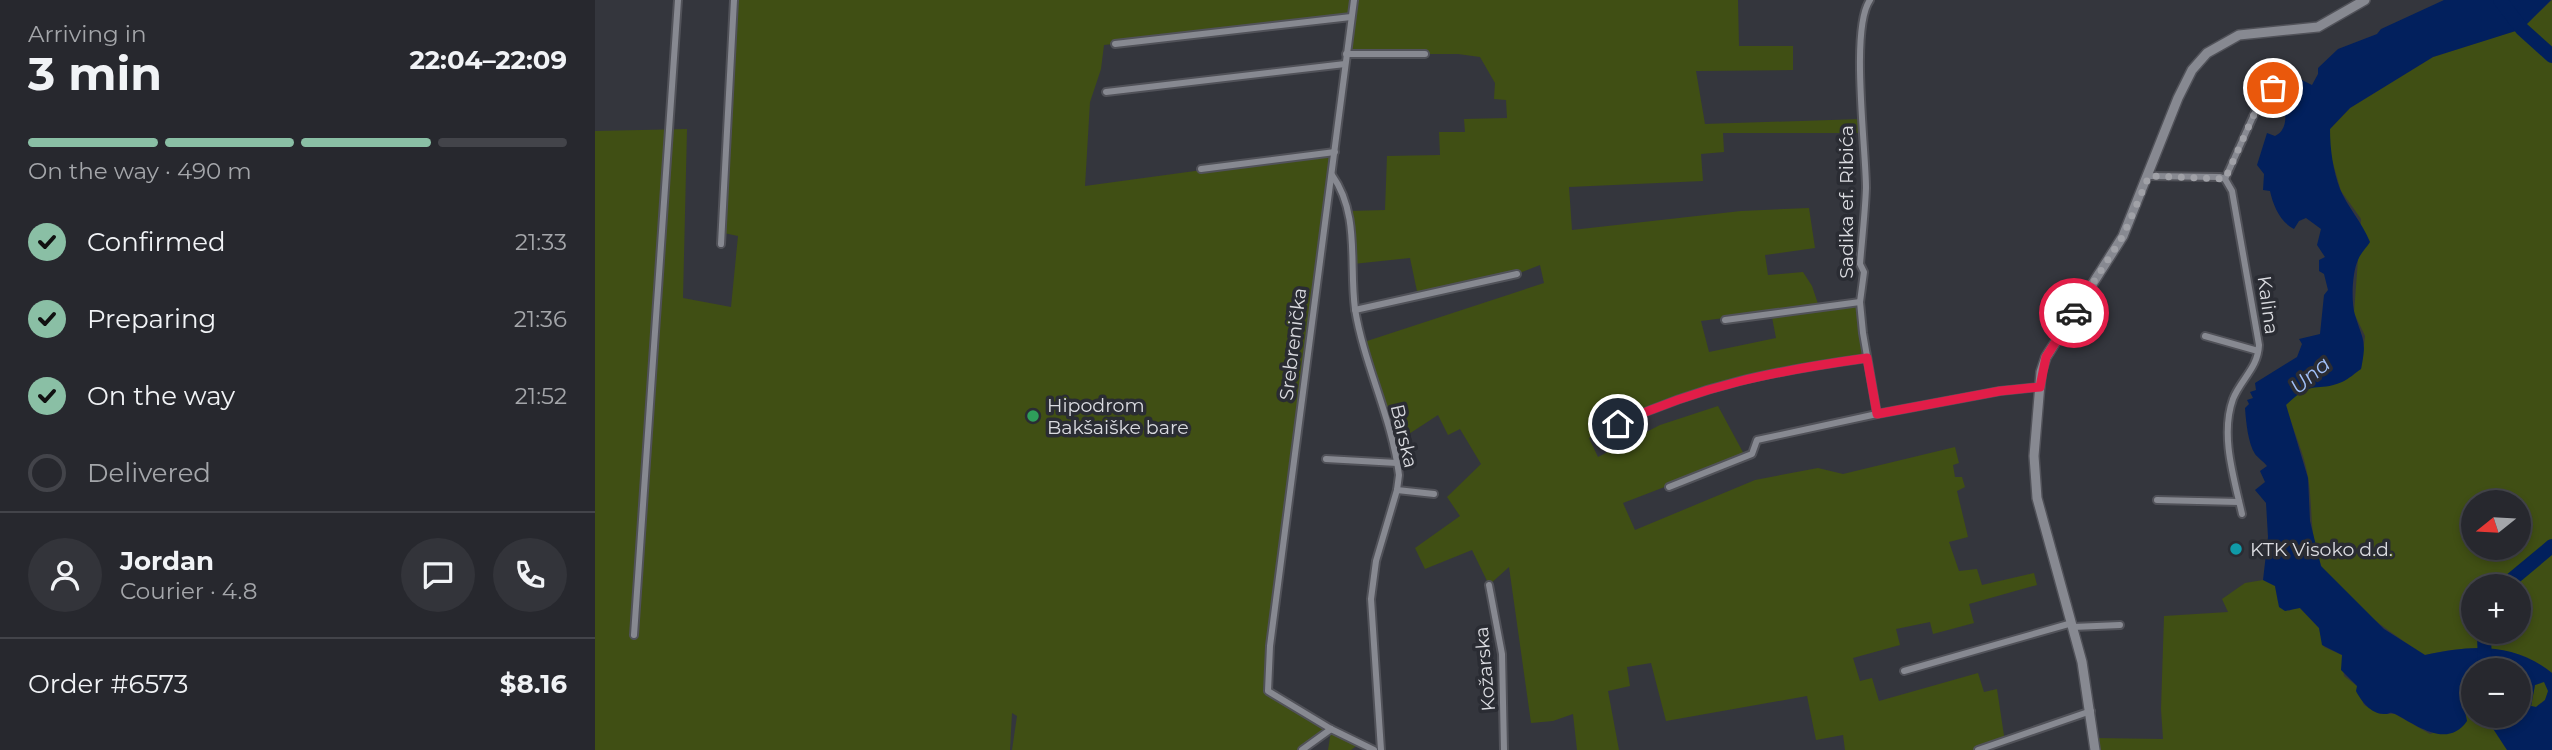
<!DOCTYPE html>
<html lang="en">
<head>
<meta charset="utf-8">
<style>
	body { margin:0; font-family:Montserrat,sans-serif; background:#33343a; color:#f1f3f6; height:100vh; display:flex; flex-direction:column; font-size:26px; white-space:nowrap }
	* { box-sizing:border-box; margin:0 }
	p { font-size:23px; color:#a4a6aa }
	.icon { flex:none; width:38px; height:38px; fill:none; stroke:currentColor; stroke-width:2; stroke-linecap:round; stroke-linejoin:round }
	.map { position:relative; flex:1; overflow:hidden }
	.side { display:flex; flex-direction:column; background:#27282e; width:595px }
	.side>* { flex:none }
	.needle { width:46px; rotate:252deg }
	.controls { position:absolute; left:1866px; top:490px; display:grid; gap:14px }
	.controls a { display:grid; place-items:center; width:70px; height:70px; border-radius:50%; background:#27282e; box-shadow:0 4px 10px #0003,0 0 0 2px #43444a; font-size:35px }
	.pin { position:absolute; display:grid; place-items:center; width:60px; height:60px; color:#fff; margin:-30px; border:4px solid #fff; border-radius:50%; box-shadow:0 2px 7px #0007 }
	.courier { position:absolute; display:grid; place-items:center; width:70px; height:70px; margin:-35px; border:5px solid #e11d48; border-radius:50%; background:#fff; color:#222; box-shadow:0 2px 9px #0007 }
	.head em { font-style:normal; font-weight:700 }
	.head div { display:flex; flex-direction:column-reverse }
	.head { display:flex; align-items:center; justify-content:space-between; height:119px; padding:0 28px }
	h1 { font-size:46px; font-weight:700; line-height:52px }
	.bar { display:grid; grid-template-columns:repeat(4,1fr); gap:10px 7px; align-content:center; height:84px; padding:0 28px }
	.bar i { height:9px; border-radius:5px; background:#43444a }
	.bar .current { background:#8abfa5 }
	.bar p { grid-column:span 4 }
	.line { display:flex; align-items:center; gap:18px; padding:0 28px; border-top:2px solid #43444a }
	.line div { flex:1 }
	.round { display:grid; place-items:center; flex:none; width:74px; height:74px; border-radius:37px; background:#33343a }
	ol { padding:0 28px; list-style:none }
	li { display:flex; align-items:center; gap:21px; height:77px }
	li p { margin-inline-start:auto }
	li .icon { padding:7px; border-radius:50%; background:#8abfa5; color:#111; stroke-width:4 }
	li:last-child { color:#a4a6aa }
	li i { width:38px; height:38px; border:4px solid #43444a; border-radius:50% }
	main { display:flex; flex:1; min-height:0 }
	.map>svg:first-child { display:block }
	.green { fill:#404f14; fill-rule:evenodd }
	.water { fill:#02205d; fill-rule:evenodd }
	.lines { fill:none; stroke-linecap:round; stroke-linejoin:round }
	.river { stroke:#02205d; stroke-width:14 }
	.street-casing { stroke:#515259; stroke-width:10 }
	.secondary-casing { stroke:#515259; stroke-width:12 }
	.street { stroke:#878991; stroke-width:6 }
	.secondary { stroke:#878991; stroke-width:9 }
	.done { stroke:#a0a1a7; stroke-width:7; stroke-dasharray:0 12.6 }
	.route { stroke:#e11d48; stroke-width:9 }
	.leisure-dot { fill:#2e9e5b; stroke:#2a2c33; stroke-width:2.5 }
	.culture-dot { fill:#0f9aa8; stroke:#2a2c33; stroke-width:2.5 }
	.labels { text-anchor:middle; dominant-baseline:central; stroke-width:7; stroke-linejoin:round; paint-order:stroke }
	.street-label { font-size:19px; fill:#dadbe0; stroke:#2a2c33 }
	.poi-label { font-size:19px; fill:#dadbe0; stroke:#2a2c33; text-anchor:start }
	.water-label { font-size:21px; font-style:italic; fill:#a0bff7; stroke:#2a2c33 }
</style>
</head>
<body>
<main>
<section class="side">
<div class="head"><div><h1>3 min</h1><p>Arriving in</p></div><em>22:04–22:09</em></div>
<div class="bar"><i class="current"></i><i class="current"></i><i class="current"></i><i></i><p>On the way · 490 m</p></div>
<ol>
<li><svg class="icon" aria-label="check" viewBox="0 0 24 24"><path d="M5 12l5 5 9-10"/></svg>Confirmed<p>21:33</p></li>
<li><svg class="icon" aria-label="check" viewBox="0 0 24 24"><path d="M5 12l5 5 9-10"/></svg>Preparing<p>21:36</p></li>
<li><svg class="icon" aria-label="check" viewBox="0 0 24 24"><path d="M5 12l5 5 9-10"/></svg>On the way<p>21:52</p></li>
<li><i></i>Delivered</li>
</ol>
<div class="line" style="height:126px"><a class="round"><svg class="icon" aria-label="person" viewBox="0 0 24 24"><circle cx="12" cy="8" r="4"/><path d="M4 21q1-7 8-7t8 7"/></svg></a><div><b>Jordan</b><p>Courier · 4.8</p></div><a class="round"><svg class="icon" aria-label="chat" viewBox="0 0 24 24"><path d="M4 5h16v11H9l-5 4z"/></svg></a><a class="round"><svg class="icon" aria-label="phone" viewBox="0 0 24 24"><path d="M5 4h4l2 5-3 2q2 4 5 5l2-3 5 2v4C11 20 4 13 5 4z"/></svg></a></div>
<div class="line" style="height:91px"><div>Order #6573</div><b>$8.16</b></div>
</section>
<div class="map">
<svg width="1957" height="750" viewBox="0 0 1957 750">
	<rect width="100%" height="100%" fill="#34363d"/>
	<g class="green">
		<path d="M137,0h1006l1,46h54v24l-97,1 9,53 156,-5 3,14h-141l1,19 -23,2 2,27 -134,6 3,43 169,-19 68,-3 6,40 -50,7 3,20 35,-3 9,14 7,21 41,-5 7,56c-95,13 -194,32 -278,80l9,19 62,-32 58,-19 27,50 -122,47 12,27 120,-50 63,-12 25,6 112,-27 4,16 -6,2 2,12h7l3,10 -8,4 11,46 -19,5 10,29 18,-2 5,16 52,-12 3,12 -68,19 5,19 -41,11 -3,-12 -34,7 4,16 -47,13 7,23 12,-3 7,23 99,-28 6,19 13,-3 8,53 -27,8h-133l-2,-15 -27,5 -9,-44 -141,25 -15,-58 -24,4 3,19 -22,5 11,59h-42l-4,-36 -20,7 -22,2 -22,-156 -20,18 -17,-35 -47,19 -10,-21 45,-32 -13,-19 34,-33 -21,-35 -12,6 -10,-20 -46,30 -28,-103 180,-59 -4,-18 -23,9 -99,22 -8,-38 -57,6 -4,-53 36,-1 2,-54 53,-1 -1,-23h26l-1,-13 43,-1 -1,-18 -12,-1 1,-16 -15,-26 -22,-3h-112l4,-37 -246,28 -3,24 -11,33 -5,84 250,-34 -67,539 91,53 -8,6h-23l3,-19 -29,19h-290l5,-34 -5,-3 -2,37h-415v-619l92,-2 -4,169 48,9 7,-71 -19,-4zM1176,312l5,26 -67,14 -8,-31z"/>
		<path d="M1957,0v673c-37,-30 -82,-28 -127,-18 -26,-16 -95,-64 -105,-92 -11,-29 -7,-57 -12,-86 -4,-25 -16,-48 -22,-73l15,-13 13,-6 27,-3 20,-13 4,-33 -11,-23 7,-94 -20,-28 -11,-38v-24l20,-21 83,-51 88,-28zM1878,502h45v46h-45zM1878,586h45v46h-45z"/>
		<polygon points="1668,580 1680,586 1683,602 1694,611 1703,606 1724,628 1729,647 1747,655 1749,676 1762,686 1769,705 1786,714 1800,714 1835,734 1872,721 1867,696 1878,696 1878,716 1894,716 1897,727 1912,750 1500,750 1499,738 1568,739 1566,709 1569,616 1633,612 1627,599 1650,583"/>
		<polygon points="1949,681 1954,691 1950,700 1941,707 1936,706 1940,685"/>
	</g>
	<path class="water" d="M1849,0h107l-29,29 -89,28 -83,51 -20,21c0,20 3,41 10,60 7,17 22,33 30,53 -3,5 -10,12 -12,18 -6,13 -7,42 -3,55 8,26 12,25 6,54 -6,4 -12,10 -19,13 -26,11 -28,-4 -56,23l22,73 2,43 11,45 63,63 41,26c47,-10 88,-13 127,18v77h-45l-15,-23 -3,-11h29v-46h-45v26l-11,1 5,24c-20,29 -52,3 -72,-7 -7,-3 -4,0 -11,0 -13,0 -23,-13 -28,-23l1,-5 -16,-16 1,-15 -20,-10 -3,-17 -19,-20 -15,3 -6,-4 -4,-21 -12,-6 5,-43 -2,-34 -11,-13 10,-8 -5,-11 7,-5c-3,-4 -10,-9 -12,-12 -7,-11 -9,-32 -10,-46l4,-4 -2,-4 6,-2 -3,-6 6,-2 -1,-7 42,-26 5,-13 -3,-5 21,-5 4,-39 4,-5 -4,-16 -5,-3v-11l6,-3 -8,-12 4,-16 -15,-11 -7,3 -5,8c-14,-7 -21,-24 -24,-38l-7,-1 1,-16 -7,-9 10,-32 8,3c10,-4 12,-17 9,-26l-6,-4 20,-33 2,6 12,6 6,-11v-6l20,-19 39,-15 4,-5zM1949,682l4,9 -3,9 -9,7 -5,-1 4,-21z"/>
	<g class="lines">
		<g class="river">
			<polyline points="1905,0 1927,29 1957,56"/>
			<polyline points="1909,586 1957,546"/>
			<polyline points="1889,632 1890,670"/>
		</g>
		<defs>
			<g id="street">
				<polyline points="759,0 675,646 673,691 736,729 779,750"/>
				<path d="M1275,0c-20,28 -4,149 -4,188 -1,26 -4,51 -6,76l4,8 -4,30 3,31 14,81 123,-23 40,-4"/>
				<polyline points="520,44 756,17"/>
				<polyline points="751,54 830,54"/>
				<polyline points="511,92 750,64"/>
				<polyline points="606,169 740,152"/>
				<path d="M737,175c28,39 17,89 23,134 9,56 37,109 44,166l-2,15 -21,71 -5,38 10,151"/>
				<path d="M1554,176l71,1 5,2 7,12 27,154c-1,23 -18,34 -26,54 -13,36 1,79 9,115"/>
				<polyline points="1630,179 1661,110 1678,88"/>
				<polyline points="126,244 139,0"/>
				<polyline points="760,310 922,274"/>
				<polyline points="1130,320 1265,302"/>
				<polyline points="1610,336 1663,351"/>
				<path d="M1023,424c87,-40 156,-53 249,-66"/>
				<polyline points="731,459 802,463"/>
				<polyline points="1074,487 1157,454 1162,440 1282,414"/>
				<polyline points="802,490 839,494"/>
				<polyline points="1562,500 1644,502"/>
				<polyline points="894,585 907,654 909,750"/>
				<polyline points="1478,627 1525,625"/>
				<polyline points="39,635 83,0"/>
				<polyline points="1309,671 1477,623"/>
				<polyline points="707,750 736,729"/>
				<polyline points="1383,750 1496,711"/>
			</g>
			<polyline id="secondary" points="1500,750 1487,662 1442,498 1439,456 1446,372 1451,357 1528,236 1583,98 1597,70 1612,53 1644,35 1723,27 1770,0"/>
		</defs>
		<use href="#street" class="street-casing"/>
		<use href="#secondary" class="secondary-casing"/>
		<use href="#street" class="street"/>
		<use href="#secondary" class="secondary"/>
	</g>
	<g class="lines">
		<polyline class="done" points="1479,313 1528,236 1554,176 1630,179 1661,110 1678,88"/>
		<path class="route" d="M1023,424c85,-39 157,-53 249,-66l10,56 123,-23 40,-4 6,-30 28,-44"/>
	</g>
	<circle class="leisure-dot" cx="438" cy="416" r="7"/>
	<circle class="culture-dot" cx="1641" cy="549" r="7"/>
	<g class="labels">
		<g class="street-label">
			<text transform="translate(1251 202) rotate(-90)">Sadika ef. Ribića</text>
			<text transform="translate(1673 305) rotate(82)">Kalina</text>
			<text transform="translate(698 344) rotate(-83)">Srebrenička</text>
			<text transform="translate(809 436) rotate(77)">Barska</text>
			<text transform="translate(890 669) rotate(-95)">Kožarska</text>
		</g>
		<g class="poi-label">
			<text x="452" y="405">Hipodrom<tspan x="452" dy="22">Bakšaiške bare</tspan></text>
			<text x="1655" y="549">KTK Visoko d.d.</text>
		</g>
		<g class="water-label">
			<text transform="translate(1715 375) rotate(-41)">Una</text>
		</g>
	</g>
</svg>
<div class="controls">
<a><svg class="needle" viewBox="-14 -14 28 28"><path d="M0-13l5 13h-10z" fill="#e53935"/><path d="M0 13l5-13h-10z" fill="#a4a6aa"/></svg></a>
<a>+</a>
<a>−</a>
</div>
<div class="pin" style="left:1678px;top:88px;background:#ea580c"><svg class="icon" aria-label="bag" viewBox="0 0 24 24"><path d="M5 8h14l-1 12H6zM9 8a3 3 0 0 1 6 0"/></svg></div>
<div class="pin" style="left:1023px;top:424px;background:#1f2937"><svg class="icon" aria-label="home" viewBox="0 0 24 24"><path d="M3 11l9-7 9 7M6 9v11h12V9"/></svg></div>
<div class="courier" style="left:1479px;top:313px"><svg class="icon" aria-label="car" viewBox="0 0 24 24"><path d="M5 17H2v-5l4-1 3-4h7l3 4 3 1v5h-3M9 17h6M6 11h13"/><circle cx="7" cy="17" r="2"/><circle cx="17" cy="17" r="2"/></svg></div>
</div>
</main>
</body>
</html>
